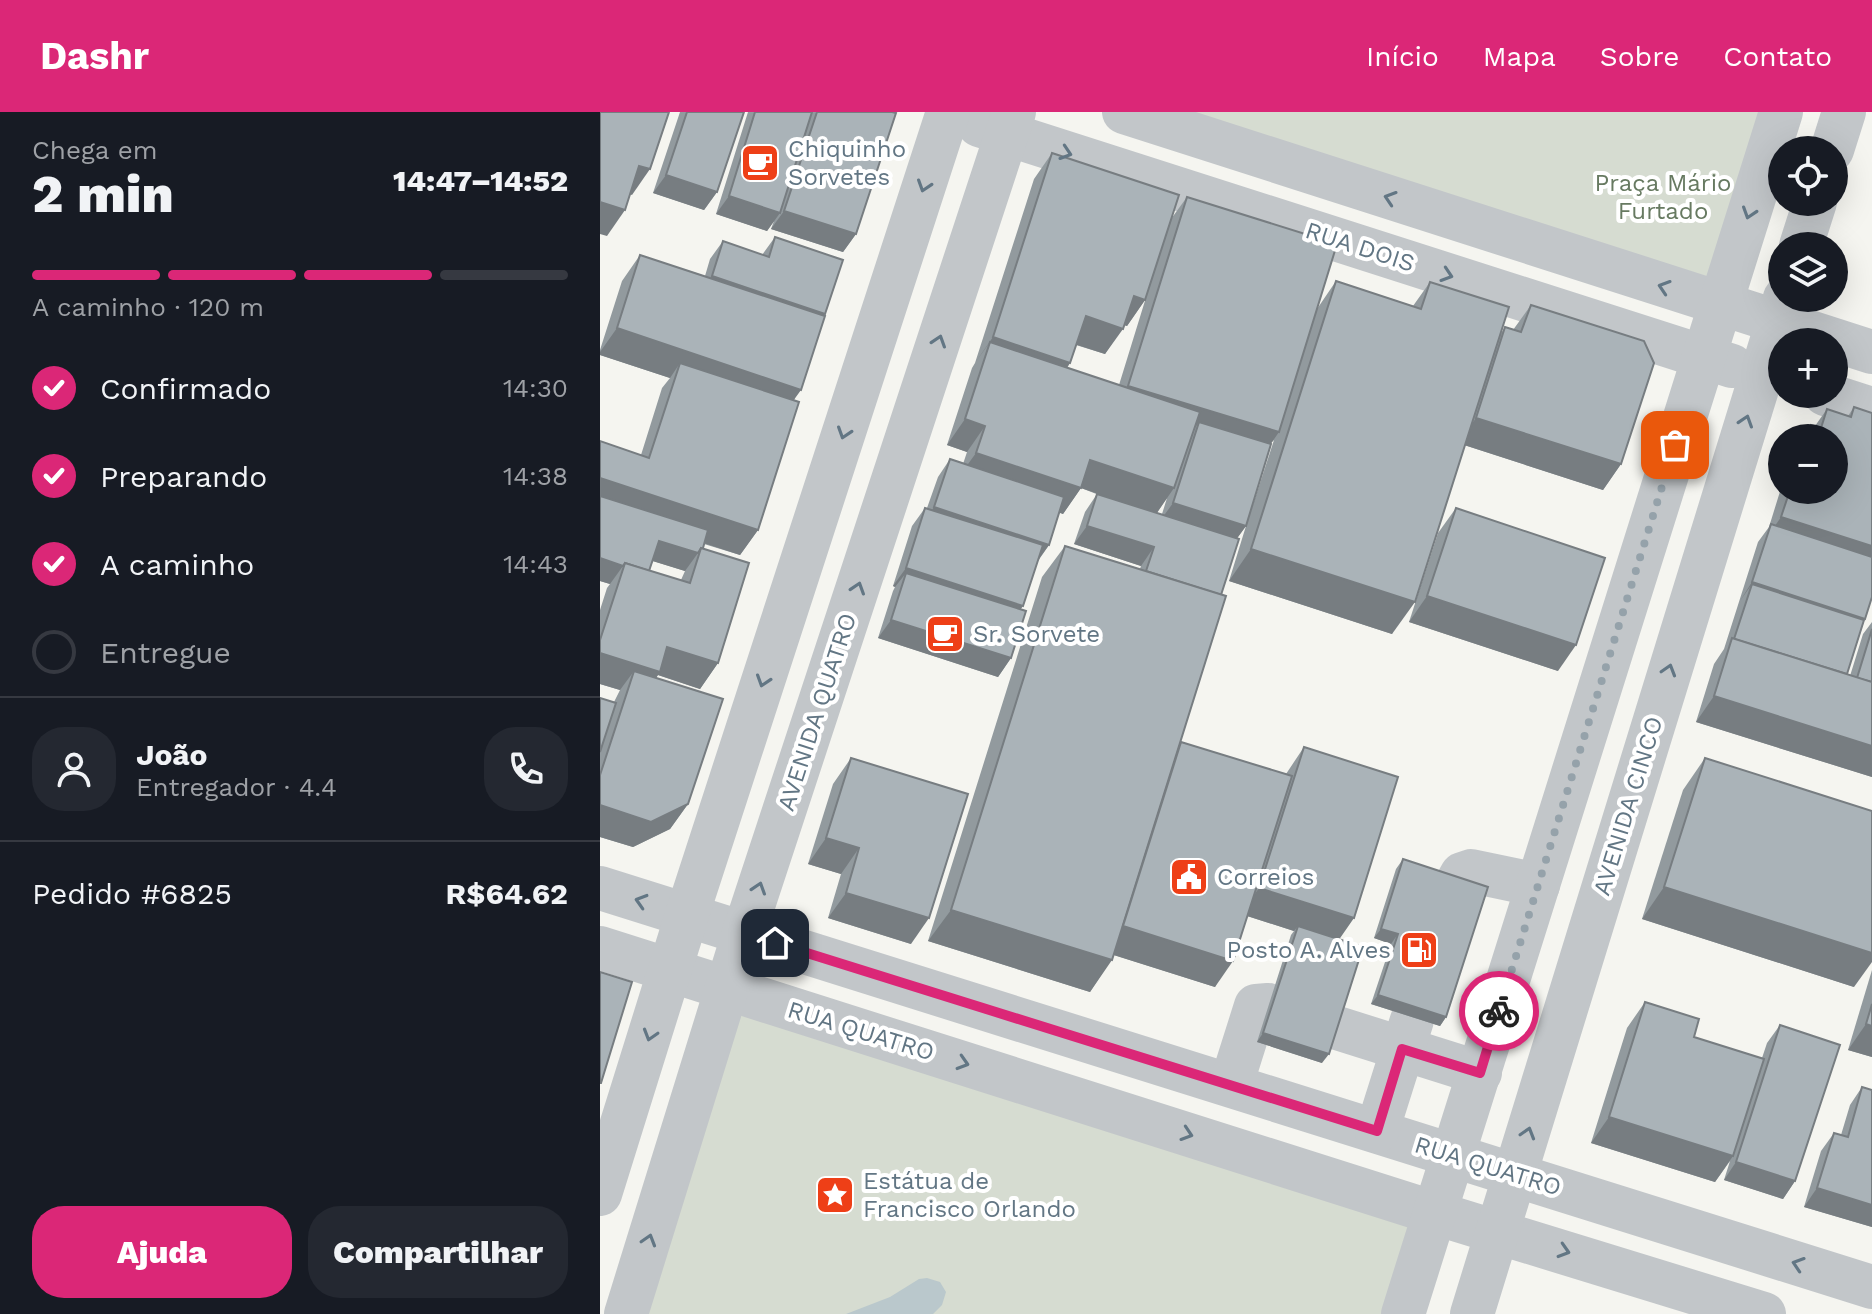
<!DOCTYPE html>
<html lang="pt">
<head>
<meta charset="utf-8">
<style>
	body { margin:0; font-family:"Work Sans",sans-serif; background:#242831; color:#f1f3f6; height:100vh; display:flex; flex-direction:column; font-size:30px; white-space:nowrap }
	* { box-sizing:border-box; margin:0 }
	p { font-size:26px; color:#9ea1a6 }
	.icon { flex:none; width:44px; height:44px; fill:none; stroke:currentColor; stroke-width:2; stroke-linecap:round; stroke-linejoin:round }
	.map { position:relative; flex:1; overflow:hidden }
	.sheet { display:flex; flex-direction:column; background:#171b24; width:600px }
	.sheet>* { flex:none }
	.controls { position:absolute; left:1168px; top:24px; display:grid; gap:16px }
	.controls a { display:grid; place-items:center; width:80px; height:80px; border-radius:50%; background:#171b24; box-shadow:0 8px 32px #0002; font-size:40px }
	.pin { position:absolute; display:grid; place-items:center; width:68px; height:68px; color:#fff; margin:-34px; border-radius:16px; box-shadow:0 4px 12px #0006 }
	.courier { position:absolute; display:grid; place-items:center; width:80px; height:80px; margin:-40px; border:6px solid #db2777; border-radius:50%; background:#fff; color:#222; box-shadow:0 2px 10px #0007 }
	.summary em { font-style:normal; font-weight:800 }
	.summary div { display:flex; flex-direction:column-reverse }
	.summary { display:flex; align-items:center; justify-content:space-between; height:136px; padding:0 32px }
	h1 { font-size:52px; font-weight:800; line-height:60px }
	.bar { display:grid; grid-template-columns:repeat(4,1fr); gap:12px 8px; align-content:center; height:96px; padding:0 32px }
	.bar i { height:10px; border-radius:6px; background:#363941 }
	.bar .on { background:#db2777 }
	.bar p { grid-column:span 4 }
	.line { display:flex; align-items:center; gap:20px; padding:0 32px; border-top:2px solid #363941 }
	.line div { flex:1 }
	.round { display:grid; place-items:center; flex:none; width:84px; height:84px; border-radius:32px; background:#242831 }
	ol { padding:0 32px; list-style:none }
	li { display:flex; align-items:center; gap:24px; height:88px }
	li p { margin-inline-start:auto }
	li .icon { padding:8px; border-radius:50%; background:#db2777; color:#fff; stroke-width:4 }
	li:last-child { color:#9ea1a6 }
	li i { width:44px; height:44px; border:4px solid #363941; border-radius:50% }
	.primary-button { display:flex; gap:16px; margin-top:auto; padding:16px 32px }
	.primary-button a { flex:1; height:92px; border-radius:32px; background:#db2777; color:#fff; font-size:32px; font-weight:800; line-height:92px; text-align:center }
	.primary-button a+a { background:#242831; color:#f1f3f6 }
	header { display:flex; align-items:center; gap:48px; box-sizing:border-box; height:112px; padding:0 40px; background:#db2777; color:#fff }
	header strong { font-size:38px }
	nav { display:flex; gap:44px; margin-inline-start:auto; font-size:28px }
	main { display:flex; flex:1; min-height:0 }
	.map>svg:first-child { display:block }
	.green { fill:#d6dcd1 }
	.water { fill:#bac8cc }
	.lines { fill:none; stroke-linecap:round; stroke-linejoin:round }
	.minor { stroke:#c2c6c9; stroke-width:44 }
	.wall { fill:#929a9e; fill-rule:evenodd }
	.shaded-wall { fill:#777d81 }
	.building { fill:#aab3b8; stroke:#777d81; stroke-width:2 }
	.oneway { stroke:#627684 }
	.done { stroke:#95a2aa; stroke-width:8; stroke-dasharray:0 14.4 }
	.route { stroke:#db2777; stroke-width:10 }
	.labels { text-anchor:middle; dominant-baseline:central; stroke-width:8; stroke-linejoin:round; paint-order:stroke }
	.poi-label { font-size:24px; fill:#627684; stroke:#fff; text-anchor:start }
	.park-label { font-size:24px; fill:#677a61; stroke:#fff }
	.street-label { font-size:24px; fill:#627684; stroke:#fff }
</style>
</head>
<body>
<header>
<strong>Dashr</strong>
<nav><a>Início</a><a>Mapa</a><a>Sobre</a><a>Contato</a></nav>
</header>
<main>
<section class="sheet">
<div class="summary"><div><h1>2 min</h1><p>Chega em</p></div><em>14:47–14:52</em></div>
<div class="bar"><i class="on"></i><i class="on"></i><i class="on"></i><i></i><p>A caminho · 120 m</p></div>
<ol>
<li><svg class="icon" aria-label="check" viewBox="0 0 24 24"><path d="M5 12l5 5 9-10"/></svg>Confirmado<p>14:30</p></li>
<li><svg class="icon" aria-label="check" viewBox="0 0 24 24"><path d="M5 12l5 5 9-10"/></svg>Preparando<p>14:38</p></li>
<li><svg class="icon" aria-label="check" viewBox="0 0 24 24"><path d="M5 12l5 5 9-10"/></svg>A caminho<p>14:43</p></li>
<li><i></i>Entregue</li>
</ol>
<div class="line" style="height:144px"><a class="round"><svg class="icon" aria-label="person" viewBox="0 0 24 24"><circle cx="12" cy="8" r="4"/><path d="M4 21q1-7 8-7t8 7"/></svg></a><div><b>João</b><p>Entregador · 4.4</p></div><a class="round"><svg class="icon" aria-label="phone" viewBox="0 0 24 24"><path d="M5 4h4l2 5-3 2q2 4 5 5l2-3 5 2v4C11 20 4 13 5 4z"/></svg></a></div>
<div class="line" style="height:104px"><div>Pedido #6825</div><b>R$64.62</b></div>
<div class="primary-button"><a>Ajuda</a><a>Compartilhar</a></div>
</section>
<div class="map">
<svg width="1272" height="1202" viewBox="0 0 1272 1202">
	<rect width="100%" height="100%" fill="#f5f5f0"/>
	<g class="green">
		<polygon points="529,0 1179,0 1119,191"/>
		<polygon points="128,878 835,1100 803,1202 27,1202"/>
	</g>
	<polygon class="water" points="327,1166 340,1170 346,1180 342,1193 333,1202 246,1202 290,1185 319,1167"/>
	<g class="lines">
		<g class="minor">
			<polyline points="524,0 1272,240"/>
			<polyline points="379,13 1132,254"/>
			<polyline points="1232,38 1244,0"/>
			<polyline points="1201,134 1215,90"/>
			<polyline points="1225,282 1272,297"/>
			<polyline points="0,776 1272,1175"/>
			<polyline points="854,776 862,762 871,759 938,773"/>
			<polyline points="0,836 835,1101 1164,1202"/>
			<polyline points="734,915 880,961"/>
			<polyline points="631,973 656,894 668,893"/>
			<polyline points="777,1019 812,908"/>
			<polyline points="0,1082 87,803 348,0"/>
			<polyline points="26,1202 144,821 414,0"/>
			<polyline points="803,1202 1181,0"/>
			<polyline points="872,1202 1185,186"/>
		</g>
	</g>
	<g class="wall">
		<polygon points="80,0 144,0 117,80 104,98 53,81"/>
		<polygon points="148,0 292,0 256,122 243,140 171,117 174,109 167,119 116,102"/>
		<path d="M452,41l119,66 16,-22 130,112 19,-28 77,25 17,-24 70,53 5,-8 8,3 18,-25 90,159 -18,26 -139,-45 -72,189 -163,-53 17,-55 -9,12 -57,205 106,31 18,-27 35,192 -17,124 -65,-21 34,-107 3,-4 -47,-15 -32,71 -101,-32 -24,37 -162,-51 114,-364 23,-31 75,23 1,-3 -67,-22 11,-32 12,-18 2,1 -18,-7 -18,26 -4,-2 -10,33 -11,16 -18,48 -9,49 -13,19 -120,-39 15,-47 2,-4 -2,-1 19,-60 13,-18h2l11,-31 12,-18 13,5 4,-12 -20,-7 25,-77 3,-5 59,-184zM548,179l-29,94 -52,-17 3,-5 6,-18 29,9 19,-29 3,1 18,-26zM674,328l-28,86 24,-82zM567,386l-5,16 -5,-1z"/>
		<path d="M175,125l49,79 -30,84 -36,130 -18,25 -36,-11 -1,4 15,115 -18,26 -42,-14 -2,3 32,126 -18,25 -37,18 -33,-10v-139l14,4 6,-12 -20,-6v-74l7,-22 3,-4 -10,-3v-140l41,14 21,-67 8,-10 -70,-23v-5l22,-69 18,-26 65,21 5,-17 13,-18 39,14zM53,449l32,10 -4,9 -32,-9z"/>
		<polygon points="1254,295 1272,485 1247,562 1250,564 1263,522 1272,510 1272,665 1096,610 1114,552 1124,537 1158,430 1169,415 1182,373 1182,378 1234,378 1234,326 1202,326 1211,313 1215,314 1227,297 1248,304"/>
		<polygon points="856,396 958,559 809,510 838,421"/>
		<polygon points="251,646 311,832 228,806 241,762 208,752 233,672"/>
		<polygon points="1105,646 1254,875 1042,807 1083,678"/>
		<polygon points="803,747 846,905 840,914 771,892 791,832 774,826 796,757"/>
		<polygon points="1272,858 1272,945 1248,938"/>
		<polygon points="1045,890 1094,925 1162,946 1167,931 1180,913 1195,1069 1183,1087 1124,1068 1130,1049 1115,1070 991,1031 1027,916"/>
		<polygon points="1262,975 1272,978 1272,1115 1204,1095 1221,1039 1234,1021 1241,1023 1250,993"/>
	</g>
	<g class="shaded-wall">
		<polygon points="39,54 50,57 32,83 21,79"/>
		<polygon points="66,63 117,80 104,98 53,81"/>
		<polygon points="129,84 180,101 167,119 116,102"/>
		<polygon points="0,90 25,98 7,124 0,122"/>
		<polygon points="184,99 256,122 243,140 171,117"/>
		<polygon points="112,164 225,202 212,220 99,182"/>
		<polygon points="534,184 545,188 527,214 516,210"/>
		<polygon points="486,204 523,217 505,242 468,230"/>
		<polygon points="17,216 201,278 183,303 80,251 70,266 0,243 0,240"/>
		<polygon points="393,225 470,251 452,276 390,230 375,251"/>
		<polygon points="528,274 679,320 661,346 599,310 589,324 510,299"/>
		<polygon points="876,306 1021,352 1003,378 858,331"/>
		<polygon points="365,307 385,314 367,340 347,333"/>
		<polygon points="376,341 490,348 574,376 556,402 481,376 463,402 358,366"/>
		<polygon points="0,366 158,418 140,443 0,397"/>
		<polygon points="573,391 646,414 633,432 560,409"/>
		<polygon points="334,395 449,433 436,451 322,413"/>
		<polygon points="1181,405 1272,434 1272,456 1166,427"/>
		<polygon points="487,414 554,435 541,454 474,432"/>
		<polygon points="59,429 98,441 85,459 46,447"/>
		<polygon points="651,437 815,490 792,522 629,469"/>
		<polygon points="0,446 23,454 10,472 0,469"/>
		<polygon points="306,456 423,494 410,512 306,461 295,475 293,474"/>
		<polygon points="1152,470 1265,507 1252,525 1152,472 1140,489"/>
		<polygon points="827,484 976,533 958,559 809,510"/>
		<polygon points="291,508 411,546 398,565 278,526"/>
		<polygon points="67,535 118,551 100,577 58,563 42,585 34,559 20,578 0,572 0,541"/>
		<polygon points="1114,584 1272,634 1272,665 1096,610"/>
		<polygon points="88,692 70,717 33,735 0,725 0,693"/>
		<polygon points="226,726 259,736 241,762 208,752"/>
		<polygon points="1064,775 1272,841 1272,850 1254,875 1042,807"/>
		<polygon points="659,776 754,806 736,832 698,814 694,819 641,802"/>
		<polygon points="246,781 329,806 311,832 228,806"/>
		<polygon points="351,798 512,848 490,880 328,829"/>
		<polygon points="522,814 633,849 615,875 504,840"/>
		<polygon points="781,817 798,822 791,832 774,826"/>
		<polygon points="778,883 846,905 840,914 771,892"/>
		<polygon points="1266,912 1272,914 1272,945 1248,938"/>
		<polygon points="663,921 729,942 722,951 657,930"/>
		<polygon points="1009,1005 1133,1044 1115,1070 991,1031"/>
		<polygon points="1136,1050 1195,1069 1183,1087 1124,1068"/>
		<polygon points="1217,1076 1272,1093 1272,1115 1204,1095"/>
	</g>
	<g class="building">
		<polygon points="0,0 69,0 50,57 39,54 25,98 0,90"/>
		<polygon points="87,0 144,0 117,80 66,63"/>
		<polygon points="155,0 212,0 180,101 129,84"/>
		<polygon points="217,0 292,0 296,1 256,122 184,99"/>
		<polygon points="452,41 579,83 545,188 534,184 523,217 486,204 470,251 393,225"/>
		<polygon points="587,85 737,132 679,320 528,274"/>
		<polygon points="175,125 243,148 225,202 112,164 123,129 169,145"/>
		<polygon points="40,143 225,204 201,278 17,216"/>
		<polygon points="736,169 821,197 830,170 909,195 815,490 651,437"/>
		<polygon points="931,193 1044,229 1054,251 1021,352 876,306 905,215 921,220"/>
		<polygon points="390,230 600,300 574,376 490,348 481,376 376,341 385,314 365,307"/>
		<polygon points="80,251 199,290 158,418 0,366 0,329 49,346"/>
		<polygon points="1254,295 1272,301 1272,434 1181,405 1190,378 1234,378 1234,326 1207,326 1211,313 1221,316 1227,297 1251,305"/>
		<polygon points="599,310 671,332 646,414 573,391"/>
		<polygon points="350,347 464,385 449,433 334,395"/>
		<polygon points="497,382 639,427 621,483 546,459 554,435 487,414"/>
		<polygon points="0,384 108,418 103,436 101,436 98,441 59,429 49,459 25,451 23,454 0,446"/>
		<polygon points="325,396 443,433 423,494 306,456"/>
		<polygon points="856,396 1005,446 976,533 827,484"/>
		<polygon points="1171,412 1272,445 1272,485 1265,507 1152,470"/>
		<polygon points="465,434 626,484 512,848 351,798"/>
		<polygon points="101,436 149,451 118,551 67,535 60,560 0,541 0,528 25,451 90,471"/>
		<polygon points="306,461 426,499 411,546 291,508"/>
		<polygon points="1152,472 1264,508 1247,562 1134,527"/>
		<polygon points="1272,517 1272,570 1257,566"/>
		<polygon points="1132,526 1272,570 1272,634 1114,584"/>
		<polygon points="34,559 123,587 88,692 51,710 0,693 0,663"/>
		<polygon points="0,586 16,591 0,640"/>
		<polygon points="581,630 692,664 633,849 523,814"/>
		<polygon points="704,635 798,665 754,806 659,776"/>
		<polygon points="251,646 368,682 329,806 246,781 259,736 226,726"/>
		<polygon points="1105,646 1272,699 1272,841 1064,775"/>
		<polygon points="803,747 888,775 846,905 778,883 798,822 781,817"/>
		<polygon points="698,814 763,835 729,942 663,921"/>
		<polygon points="0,860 32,870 1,971 0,971"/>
		<polygon points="1045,890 1099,907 1094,925 1164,947 1133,1044 1009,1005"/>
		<polygon points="1272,892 1272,914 1266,912"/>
		<polygon points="1180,913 1240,933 1195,1069 1136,1050"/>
		<polygon points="1262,975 1272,978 1272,1093 1217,1076 1234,1021 1248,1025"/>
	</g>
	<defs><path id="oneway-chevron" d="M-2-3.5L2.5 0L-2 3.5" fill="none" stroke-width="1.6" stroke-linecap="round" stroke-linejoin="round" transform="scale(2)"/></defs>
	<g class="oneway">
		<use href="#oneway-chevron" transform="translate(466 41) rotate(18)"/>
		<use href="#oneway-chevron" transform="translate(324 74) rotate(108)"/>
		<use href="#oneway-chevron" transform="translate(790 86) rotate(-162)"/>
		<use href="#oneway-chevron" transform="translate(1149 101) rotate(108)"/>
		<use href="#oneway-chevron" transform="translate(847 163) rotate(18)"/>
		<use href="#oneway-chevron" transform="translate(1064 175) rotate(-162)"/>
		<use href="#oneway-chevron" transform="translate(339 229) rotate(-72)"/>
		<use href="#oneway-chevron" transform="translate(1146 309) rotate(-72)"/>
		<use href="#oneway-chevron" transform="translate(244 321) rotate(108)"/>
		<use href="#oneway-chevron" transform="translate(258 476) rotate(-72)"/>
		<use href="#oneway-chevron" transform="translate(1069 558) rotate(-73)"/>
		<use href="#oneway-chevron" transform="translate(163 569) rotate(108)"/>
		<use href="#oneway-chevron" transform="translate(159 776) rotate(-72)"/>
		<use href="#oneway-chevron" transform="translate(41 789) rotate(-163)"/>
		<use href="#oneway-chevron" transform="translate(50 923) rotate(107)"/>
		<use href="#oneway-chevron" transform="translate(363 951) rotate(17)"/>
		<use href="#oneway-chevron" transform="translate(928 1021) rotate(-73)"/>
		<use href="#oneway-chevron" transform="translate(587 1022) rotate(18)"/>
		<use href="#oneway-chevron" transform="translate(49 1128) rotate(-73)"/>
		<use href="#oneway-chevron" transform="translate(964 1139) rotate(17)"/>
		<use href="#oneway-chevron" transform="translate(1198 1152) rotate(-162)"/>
	</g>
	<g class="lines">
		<polyline class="done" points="899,899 1075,333"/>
		<polyline class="route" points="175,831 777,1019 802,937 880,961 899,899"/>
	</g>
	<defs>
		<symbol id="cafe-square" viewBox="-11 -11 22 22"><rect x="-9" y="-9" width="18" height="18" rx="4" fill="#ee3f17" stroke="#fff"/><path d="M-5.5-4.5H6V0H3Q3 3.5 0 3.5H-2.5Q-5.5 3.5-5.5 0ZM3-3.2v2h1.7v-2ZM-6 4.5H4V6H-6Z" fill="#fff"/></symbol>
		<symbol id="civic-square" viewBox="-11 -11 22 22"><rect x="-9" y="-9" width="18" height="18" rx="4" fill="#ee3f17" stroke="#fff"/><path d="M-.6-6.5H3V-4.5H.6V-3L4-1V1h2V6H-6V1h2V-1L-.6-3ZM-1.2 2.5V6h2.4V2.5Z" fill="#fff"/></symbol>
		<symbol id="fuel-square" viewBox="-11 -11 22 22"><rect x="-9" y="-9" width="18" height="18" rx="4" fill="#ee3f17" stroke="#fff"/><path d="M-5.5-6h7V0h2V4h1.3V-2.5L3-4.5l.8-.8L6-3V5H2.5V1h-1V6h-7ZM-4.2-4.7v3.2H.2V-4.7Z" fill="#fff"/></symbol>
		<symbol id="sight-square" viewBox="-11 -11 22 22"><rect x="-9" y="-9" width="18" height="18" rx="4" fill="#ee3f17" stroke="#fff"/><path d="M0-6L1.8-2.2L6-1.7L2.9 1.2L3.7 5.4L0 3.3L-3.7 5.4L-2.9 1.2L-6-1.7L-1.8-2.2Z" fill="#fff"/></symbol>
	</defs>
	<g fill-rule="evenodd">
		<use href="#cafe-square" x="138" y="29" width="44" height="44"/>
		<use href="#cafe-square" x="323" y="500" width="44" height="44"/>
		<use href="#civic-square" x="567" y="743" width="44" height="44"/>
		<use href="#fuel-square" x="797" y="816" width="44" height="44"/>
		<use href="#sight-square" x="213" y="1061" width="44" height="44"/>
	</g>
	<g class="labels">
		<g class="poi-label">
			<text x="188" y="37">Chiquinho<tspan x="188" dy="28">Sorvetes</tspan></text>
			<text x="373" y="522">Sr. Sorvete</text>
			<text x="617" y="765">Correios</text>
			<text x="791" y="838" text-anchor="end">Posto A. Alves</text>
			<text x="263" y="1069">Estátua de<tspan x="263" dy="28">Francisco Orlando</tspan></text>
		</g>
		<g class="park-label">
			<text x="1063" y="71">Praça Mário<tspan x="1063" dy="28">Furtado</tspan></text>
		</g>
		<g class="street-label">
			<text transform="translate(760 135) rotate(18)">RUA DOIS</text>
			<text transform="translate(217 600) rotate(-72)">AVENIDA QUATRO</text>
			<text transform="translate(1028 694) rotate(-73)">AVENIDA CINCO</text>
			<text transform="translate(261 919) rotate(17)">RUA QUATRO</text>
			<text transform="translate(888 1054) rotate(17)">RUA QUATRO</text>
		</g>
	</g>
</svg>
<div class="controls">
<a><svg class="icon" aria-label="locate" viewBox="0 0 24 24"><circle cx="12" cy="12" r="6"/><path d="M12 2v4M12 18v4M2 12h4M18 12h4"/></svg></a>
<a><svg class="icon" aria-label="layers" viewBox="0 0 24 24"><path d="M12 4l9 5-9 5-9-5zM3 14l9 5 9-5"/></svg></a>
<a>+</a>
<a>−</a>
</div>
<div class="pin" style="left:1075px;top:333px;background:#ea580c"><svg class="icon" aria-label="bag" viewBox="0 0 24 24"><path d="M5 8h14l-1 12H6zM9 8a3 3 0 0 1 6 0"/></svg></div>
<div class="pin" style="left:175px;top:831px;background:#1f2937"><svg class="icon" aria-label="home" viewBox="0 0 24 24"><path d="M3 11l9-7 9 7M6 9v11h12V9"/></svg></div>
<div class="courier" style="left:899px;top:899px"><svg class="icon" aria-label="bike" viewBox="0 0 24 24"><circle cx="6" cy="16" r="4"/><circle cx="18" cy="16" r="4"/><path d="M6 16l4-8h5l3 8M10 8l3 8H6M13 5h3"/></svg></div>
</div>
</main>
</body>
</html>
